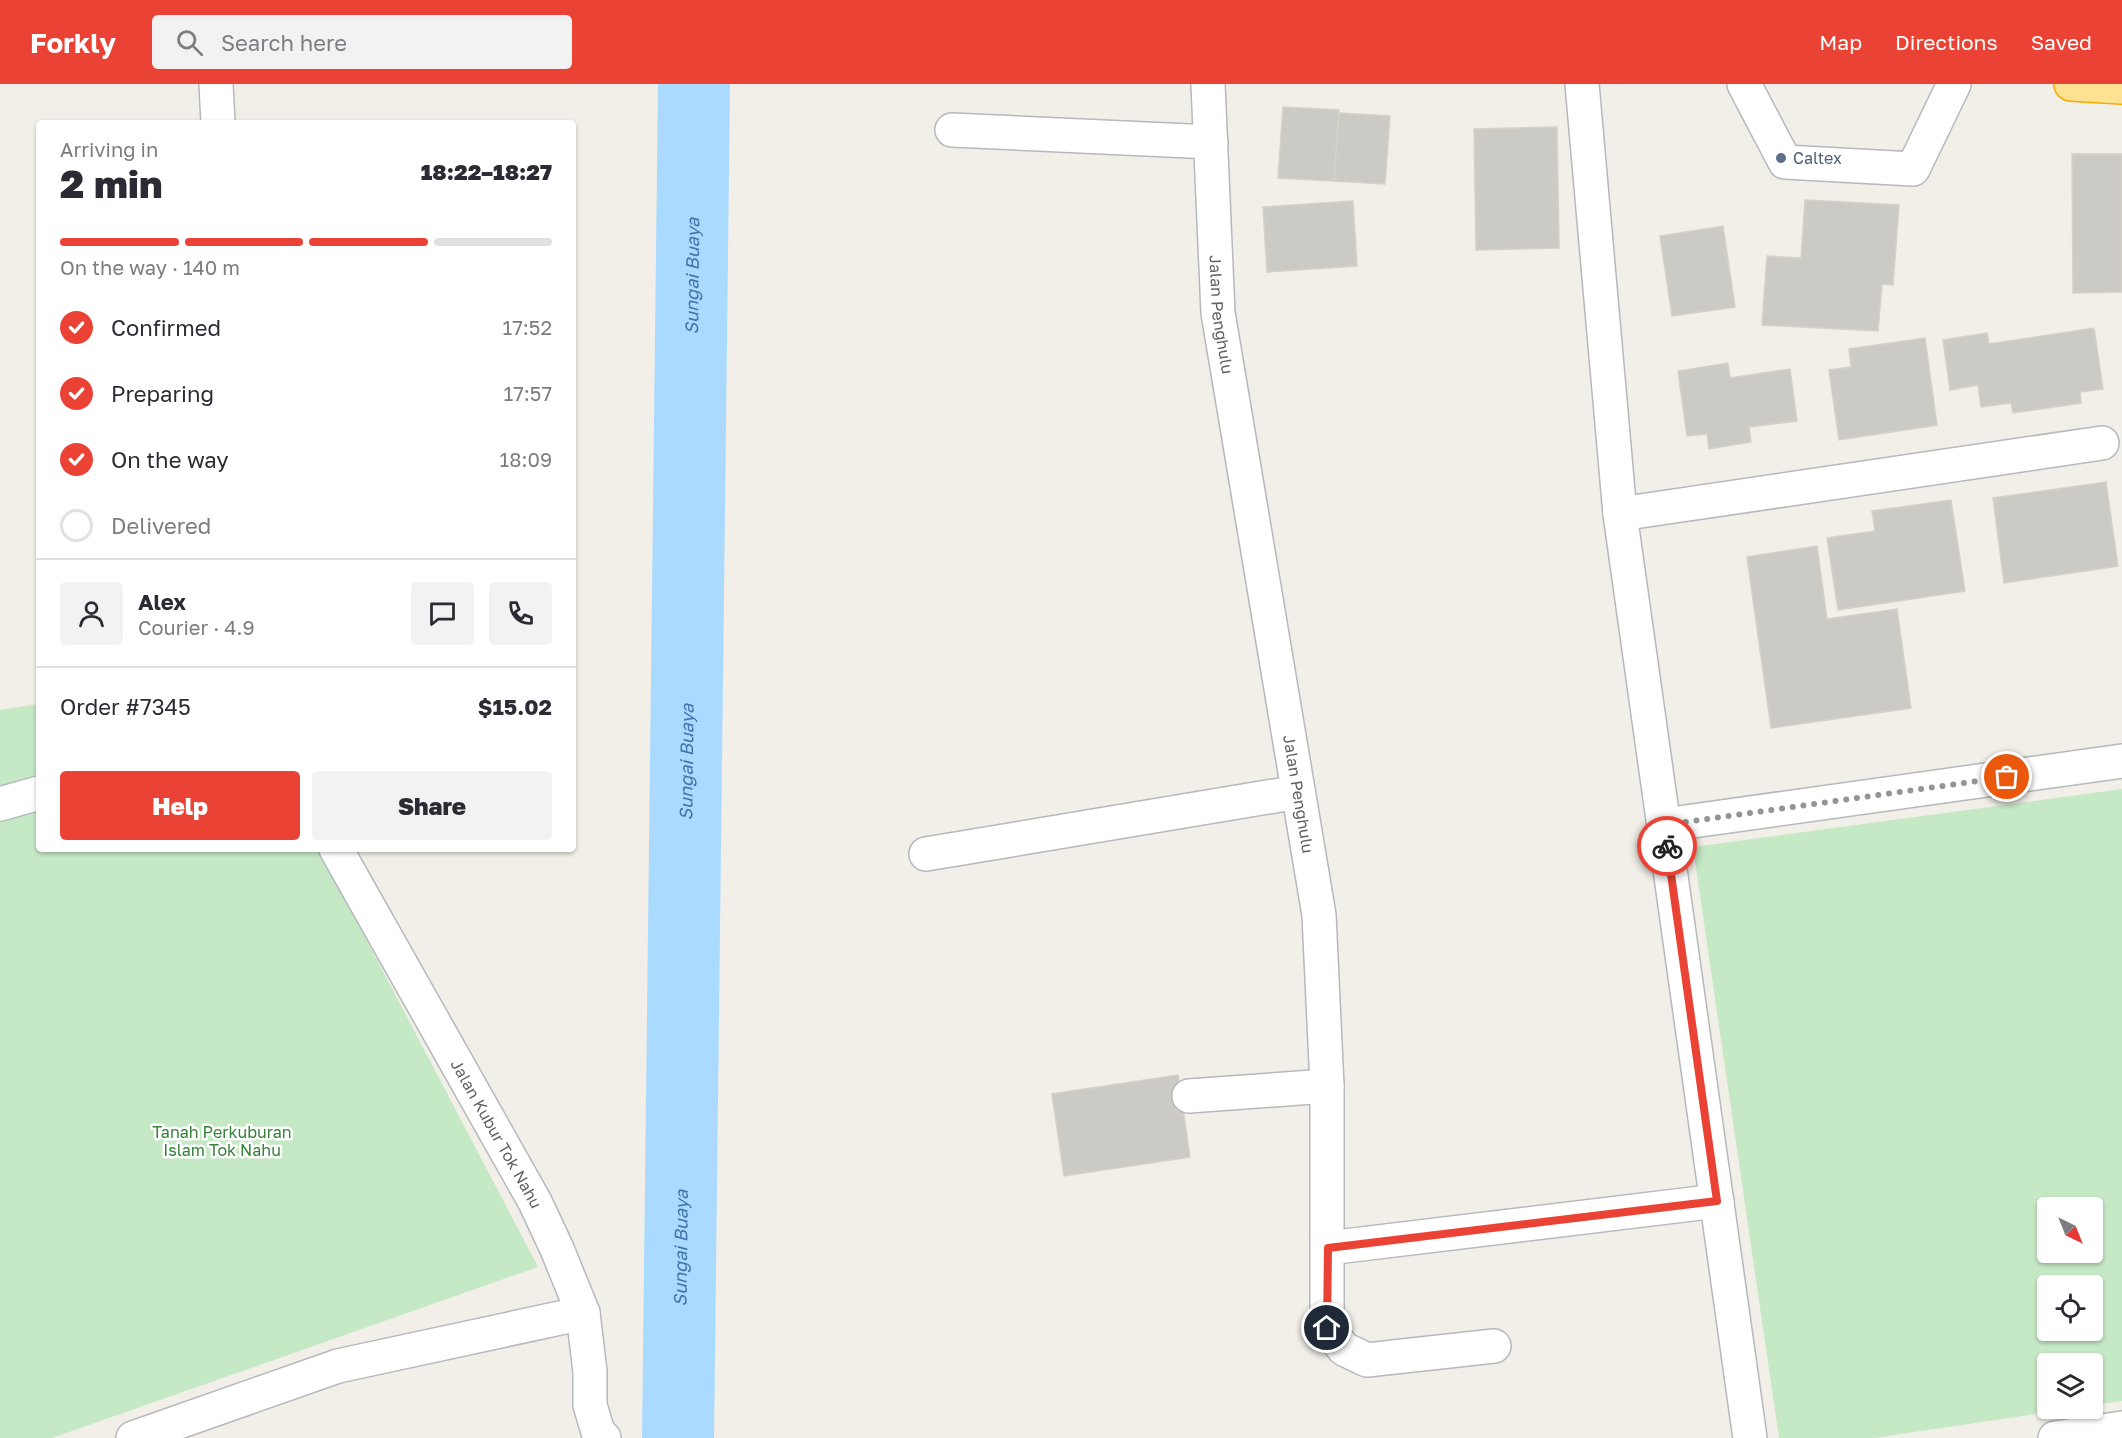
<!DOCTYPE html>
<html lang="en">
<head>
<meta charset="utf-8">
<style>
	body { margin:0; font-family:"Golos Text",sans-serif; background:#f2f2f3; color:#2b2b33; height:100vh; display:flex; flex-direction:column; font-size:22px; white-space:nowrap }
	* { box-sizing:border-box; margin:0 }
	p { font-size:20px; color:#7c7c81 }
	.icon { flex:none; width:33px; height:33px; fill:none; stroke:currentColor; stroke-width:2; stroke-linecap:round; stroke-linejoin:round }
	.map { position:relative; flex:1; overflow:hidden }
	.drawer { position:absolute; left:36px; top:36px; width:540px; height:732px; display:flex; flex-direction:column; background:#fff; border-radius:6px; box-shadow:0 2px 4px #0004 }
	.drawer>* { flex:none }
	.needle { width:39px; rotate:137deg }
	.controls { position:absolute; left:2037px; top:1113px; display:grid; gap:12px }
	.controls a { display:grid; place-items:center; width:66px; height:66px; border-radius:6px; background:#fff; box-shadow:0 2px 4px #0004; font-size:30px }
	.pin { position:absolute; display:grid; place-items:center; width:51px; height:51px; color:#fff; margin:-26px; border:3px solid #fff; border-radius:50%; box-shadow:0 2px 6px #0007 }
	.courier { position:absolute; display:grid; place-items:center; width:60px; height:60px; margin:-30px; border:4px solid #ea4335; border-radius:50%; background:#fff; color:#222; box-shadow:0 2px 8px #0007 }
	.summary em { font-style:normal; font-weight:800 }
	.summary div { display:flex; flex-direction:column-reverse }
	.summary { display:flex; align-items:center; justify-content:space-between; height:102px; padding:0 24px }
	h1 { font-size:39px; font-weight:800; line-height:45px }
	.bar { display:grid; grid-template-columns:repeat(4,1fr); gap:9px 6px; align-content:center; height:72px; padding:0 24px }
	.bar i { height:8px; border-radius:4px; background:#e1e1e2 }
	.bar .active { background:#ea4335 }
	.bar p { grid-column:span 4 }
	.line { display:flex; align-items:center; gap:15px; padding:0 24px; border-top:2px solid #e1e1e2 }
	.line div { flex:1 }
	.round { display:grid; place-items:center; flex:none; width:63px; height:63px; border-radius:6px; background:#f2f2f3 }
	ol { padding:0 24px; list-style:none }
	li { display:flex; align-items:center; gap:18px; height:66px }
	li p { margin-inline-start:auto }
	li .icon { padding:6px; border-radius:50%; background:#ea4335; color:#fff; stroke-width:4 }
	li:last-child { color:#7c7c81 }
	li i { width:33px; height:33px; border:3px solid #e1e1e2; border-radius:50% }
	.action { display:flex; gap:12px; margin-top:auto; padding:12px 24px }
	.action a { flex:1; height:69px; border-radius:6px; background:#ea4335; color:#fff; font-size:24px; font-weight:800; line-height:69px; text-align:center }
	.action a+a { background:#f2f2f3; color:#2b2b33 }
	header { display:flex; align-items:center; gap:36px; box-sizing:border-box; height:84px; padding:0 30px; background:#ea4335; color:#fff }
	header strong { font-size:28px }
	nav { display:flex; gap:33px; margin-inline-start:auto; font-size:21px }
	.search { width:420px; height:54px; background:#f2f2f3; display:flex; align-items:center; gap:15px; box-sizing:border-box; padding:0 21px; border-radius:6px; color:#7c7c81; font-size:22px }
	.map>svg:first-child { display:block }
	.green { fill:#c5e8c5; fill-rule:evenodd }
	.lines { fill:none; stroke-linecap:round; stroke-linejoin:round }
	.river { stroke:#aadaff; stroke-width:72 }
	.building { fill:#cccac5; stroke:#d6d1c6; stroke-width:1.5 }
	.minor-casing { stroke:#b5b8bc; stroke-width:36 }
	.highway-casing { stroke:#f9ab00; stroke-width:36 }
	.minor { stroke:#fff; stroke-width:33 }
	.highway { stroke:#fde293; stroke-width:33 }
	.done { stroke:#929495; stroke-width:6; stroke-dasharray:0 10.8 }
	.route { stroke:#ea4335; stroke-width:8 }
	.service-dot { fill:#5c6f8a; stroke:#fff; stroke-width:2 }
	.labels { text-anchor:middle; dominant-baseline:central; stroke-width:5; stroke-linejoin:round; paint-order:stroke }
	.service-label { font-size:16px; fill:#4e5e75; stroke:#fff; text-anchor:start }
	.street-label { font-size:16px; fill:#5f6368; stroke:#fff }
	.park-label { font-size:16px; fill:#348238; stroke:#fff }
	.water-label { font-size:18px; font-style:italic; fill:#4174aa; stroke:#fff }
</style>
</head>
<body>
<header>
<strong>Forkly</strong>
<div class="search"><svg class="icon" aria-label="search" viewBox="0 0 24 24"><circle cx="10" cy="10" r="6"/><path d="M15 15l6 6"/></svg>Search here</div>
<nav><a>Map</a><a>Directions</a><a>Saved</a></nav>
</header>
<div class="map">
<svg width="2122" height="1354" viewBox="0 0 2122 1354">
	<rect width="100%" height="100%" fill="#f1efe8"/>
	<g class="green">
		<polygon points="39,620 39,765 319,765 538,1183 52,1354 0,1354 0,626"/>
		<path d="M2122,705v612l-29,4 -1,-41h-44v44l21,1 -195,29h-95l-86,-591zM2048,1124h44v44h-44zM2048,1202h44v44h-44z"/>
	</g>
	<g class="lines">
		<path class="river" id="s1" d="M678,1354l16,-1354"/>
	</g>
	<g class="building">
		<polygon points="1283,23 1339,26 1334,97 1278,94"/>
		<polygon points="1339,29 1390,32 1385,100 1334,97"/>
		<polygon points="1557,43 1559,164 1476,166 1474,45"/>
		<polygon points="2072,70 2122,70 2122,208 2073,209"/>
		<polygon points="1805,116 1899,121 1893,201 1882,200 1878,247 1762,241 1767,172 1801,174"/>
		<polygon points="1353,117 1357,182 1267,188 1263,123"/>
		<polygon points="1723,142 1735,223 1672,232 1660,152"/>
		<polygon points="2094,244 2103,305 2080,308 2081,319 2013,329 2011,319 1981,323 1978,301 1950,306 1943,256 1987,249 1989,260"/>
		<polygon points="1925,254 1937,341 1839,356 1829,286 1851,283 1849,265"/>
		<polygon points="1728,279 1730,294 1790,285 1797,337 1749,343 1751,358 1709,365 1707,350 1687,352 1678,287"/>
		<polygon points="2106,398 2118,482 2004,499 1993,414"/>
		<polygon points="1951,416 1965,507 1838,526 1827,454 1875,447 1872,427"/>
		<polygon points="1817,462 1827,535 1897,525 1911,624 1771,644 1747,473"/>
		<polygon points="1178,991 1190,1073 1064,1092 1052,1010"/>
	</g>
	<g class="lines">
		<defs>
			<g id="minor">
				<polyline points="216,0 218,39"/>
				<path id="s2" d="M1208,0l10,229 101,602 8,171v242l17,21 23,11 127,-14"/>
				<polyline points="1582,0 1620,430 1750,1354"/>
				<polyline points="1744,0 1785,78 1913,85 1954,0"/>
				<polyline points="952,46 1211,58"/>
				<polyline points="1620,430 2102,359"/>
				<polyline points="0,720 39,709"/>
				<polyline points="1664,741 2122,677"/>
				<path id="s3" d="M336,765l199,353 22,47 26,64 7,59v33l8,27 6,6"/>
				<polyline points="926,770 1298,708"/>
				<polyline points="1189,1012 1327,1002"/>
				<polyline points="1328,1164 1717,1117"/>
				<polyline points="133,1354 338,1282 583,1229"/>
				<polyline points="2055,1354 2122,1344"/>
			</g>
			<polyline id="highway" points="2071,0 2122,3"/>
		</defs>
		<use href="#minor" class="minor-casing"/>
		<use href="#highway" class="highway-casing"/>
		<use href="#minor" class="minor"/>
		<use href="#highway" class="highway"/>
	</g>
	<g class="lines">
		<polyline class="done" points="1667,762 1664,741 2007,693"/>
		<polyline class="route" points="1327,1244 1328,1164 1717,1117 1667,762"/>
	</g>
	<circle class="service-dot" cx="1781" cy="74" r="6"/>
	<g class="labels">
		<g class="service-label">
			<text x="1793" y="74">Caltex</text>
		</g>
		<g class="street-label">
			<text stroke="none"><textPath href="#s2" startOffset="231">Jalan Penghulu</textPath></text>
			<text stroke="none"><textPath href="#s2" startOffset="717">Jalan Penghulu</textPath></text>
			<text stroke="none"><textPath href="#s3" startOffset="327">Jalan Kubur Tok Nahu</textPath></text>
		</g>
		<g class="park-label">
			<text x="222" y="1048">Tanah Perkuburan<tspan x="222" dy="18">Islam Tok Nahu</tspan></text>
		</g>
		<g class="water-label">
			<text stroke="none"><textPath href="#s1" startOffset="1162">Sungai Buaya</textPath></text>
			<text stroke="none"><textPath href="#s1" startOffset="676">Sungai Buaya</textPath></text>
			<text stroke="none"><textPath href="#s1" startOffset="190">Sungai Buaya</textPath></text>
		</g>
	</g>
</svg>
<div class="controls">
<a><svg class="needle" viewBox="-14 -14 28 28"><path d="M0-13l5 13h-10z" fill="#e53935"/><path d="M0 13l5-13h-10z" fill="#7c7c81"/></svg></a>
<a><svg class="icon" aria-label="locate" viewBox="0 0 24 24"><circle cx="12" cy="12" r="6"/><path d="M12 2v4M12 18v4M2 12h4M18 12h4"/></svg></a>
<a><svg class="icon" aria-label="layers" viewBox="0 0 24 24"><path d="M12 4l9 5-9 5-9-5zM3 14l9 5 9-5"/></svg></a>
</div>
<div class="pin" style="left:2007px;top:693px;background:#ea580c"><svg class="icon" aria-label="bag" viewBox="0 0 24 24"><path d="M5 8h14l-1 12H6zM9 8a3 3 0 0 1 6 0"/></svg></div>
<div class="pin" style="left:1327px;top:1244px;background:#1f2937"><svg class="icon" aria-label="home" viewBox="0 0 24 24"><path d="M3 11l9-7 9 7M6 9v11h12V9"/></svg></div>
<div class="courier" style="left:1667px;top:762px"><svg class="icon" aria-label="bike" viewBox="0 0 24 24"><circle cx="6" cy="16" r="4"/><circle cx="18" cy="16" r="4"/><path d="M6 16l4-8h5l3 8M10 8l3 8H6M13 5h3"/></svg></div>
<section class="drawer">
<div class="summary"><div><h1>2 min</h1><p>Arriving in</p></div><em>18:22–18:27</em></div>
<div class="bar"><i class="active"></i><i class="active"></i><i class="active"></i><i></i><p>On the way · 140 m</p></div>
<ol>
<li><svg class="icon" aria-label="check" viewBox="0 0 24 24"><path d="M5 12l5 5 9-10"/></svg>Confirmed<p>17:52</p></li>
<li><svg class="icon" aria-label="check" viewBox="0 0 24 24"><path d="M5 12l5 5 9-10"/></svg>Preparing<p>17:57</p></li>
<li><svg class="icon" aria-label="check" viewBox="0 0 24 24"><path d="M5 12l5 5 9-10"/></svg>On the way<p>18:09</p></li>
<li><i></i>Delivered</li>
</ol>
<div class="line" style="height:108px"><a class="round"><svg class="icon" aria-label="person" viewBox="0 0 24 24"><circle cx="12" cy="8" r="4"/><path d="M4 21q1-7 8-7t8 7"/></svg></a><div><b>Alex</b><p>Courier · 4.9</p></div><a class="round"><svg class="icon" aria-label="chat" viewBox="0 0 24 24"><path d="M4 5h16v11H9l-5 4z"/></svg></a><a class="round"><svg class="icon" aria-label="phone" viewBox="0 0 24 24"><path d="M5 4h4l2 5-3 2q2 4 5 5l2-3 5 2v4C11 20 4 13 5 4z"/></svg></a></div>
<div class="line" style="height:78px"><div>Order #7345</div><b>$15.02</b></div>
<div class="action"><a>Help</a><a>Share</a></div>
</section>
</div>
</body>
</html>
